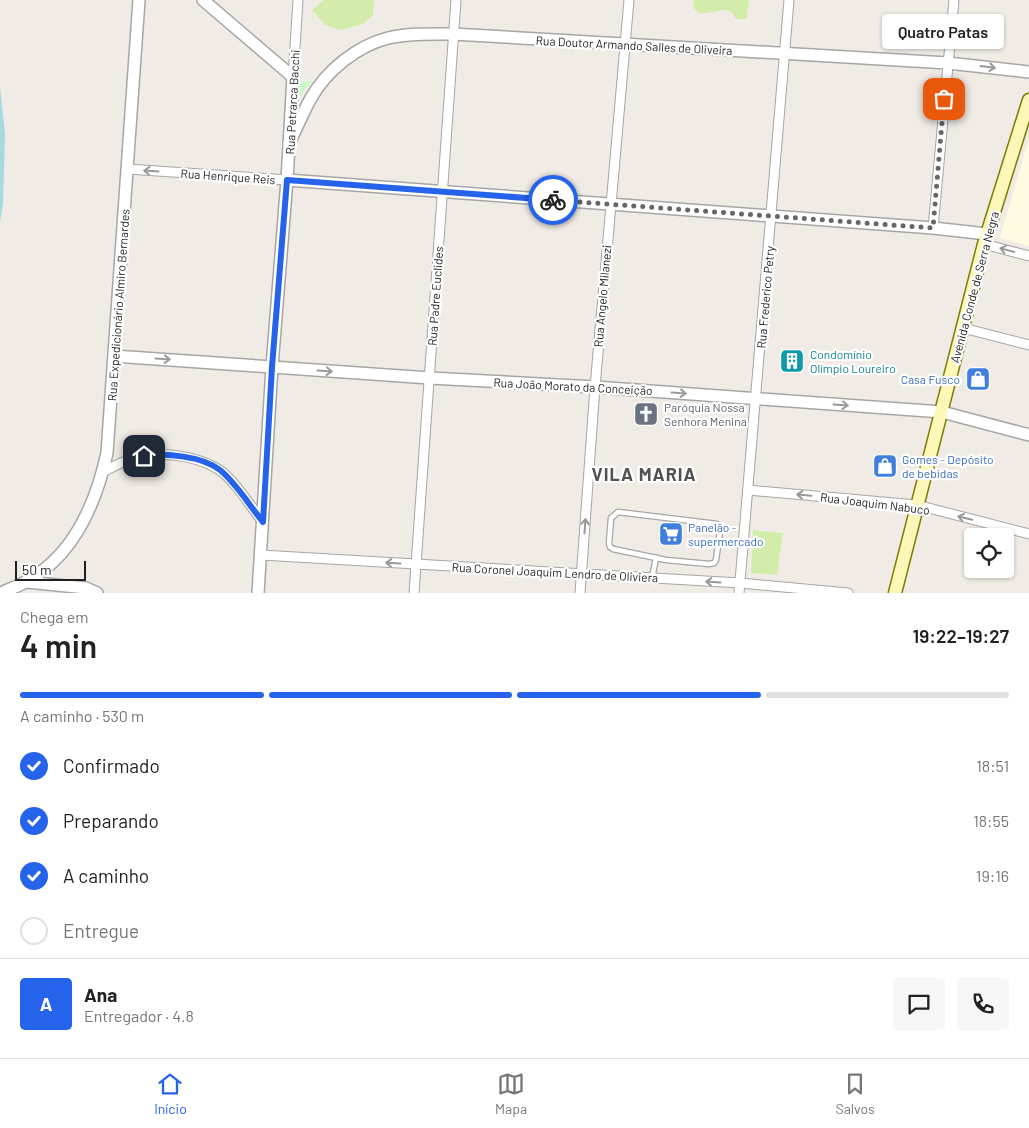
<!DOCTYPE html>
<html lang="pt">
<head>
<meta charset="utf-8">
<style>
	body { margin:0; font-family:Barlow,sans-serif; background:#f6f6f6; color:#222; height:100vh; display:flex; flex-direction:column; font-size:19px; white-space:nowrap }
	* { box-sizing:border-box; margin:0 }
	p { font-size:16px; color:#767676 }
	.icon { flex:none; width:28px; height:28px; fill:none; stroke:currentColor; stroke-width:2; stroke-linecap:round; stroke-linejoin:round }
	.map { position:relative; height:593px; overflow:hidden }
	.details { display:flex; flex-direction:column; background:#fff; flex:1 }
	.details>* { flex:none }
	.tools { position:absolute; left:964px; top:528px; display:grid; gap:10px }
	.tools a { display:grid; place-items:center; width:50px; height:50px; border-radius:5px; background:#fff; box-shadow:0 1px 4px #0004; font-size:25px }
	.scale { position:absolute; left:15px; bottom:12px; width:71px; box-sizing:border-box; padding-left:5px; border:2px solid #1f1f1f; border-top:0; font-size:14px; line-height:18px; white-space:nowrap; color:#1f1f1f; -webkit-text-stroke:4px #fff; paint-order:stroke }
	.pin { position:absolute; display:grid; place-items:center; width:42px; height:42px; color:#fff; margin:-21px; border-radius:10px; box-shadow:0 2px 8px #0006 }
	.courier { position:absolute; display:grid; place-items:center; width:50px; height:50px; margin:-25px; border:4px solid #2563eb; border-radius:50%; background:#fff; color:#222; box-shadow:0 1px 6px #0007 }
	.bubble { position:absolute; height:35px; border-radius:5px; background:#fff; box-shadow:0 1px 4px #0004; font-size:16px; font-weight:600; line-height:35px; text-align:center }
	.headline em { font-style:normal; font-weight:600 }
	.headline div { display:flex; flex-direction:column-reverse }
	.headline { display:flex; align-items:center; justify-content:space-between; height:85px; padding:0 20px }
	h1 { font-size:32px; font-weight:600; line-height:38px }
	.bar { display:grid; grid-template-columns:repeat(4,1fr); gap:8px 5px; align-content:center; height:60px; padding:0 20px }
	.bar i { height:6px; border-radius:4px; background:#e0e0e0 }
	.bar .selected { background:#2563eb }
	.bar p { grid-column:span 4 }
	.line { display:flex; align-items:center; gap:12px; padding:0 20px; border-top:1px solid #e0e0e0 }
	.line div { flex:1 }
	.round { display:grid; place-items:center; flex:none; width:52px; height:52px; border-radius:5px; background:#f6f6f6 }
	ol { padding:0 20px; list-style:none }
	li { display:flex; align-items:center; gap:15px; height:55px }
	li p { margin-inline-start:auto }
	li .icon { padding:5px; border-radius:50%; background:#2563eb; color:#fff; stroke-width:4 }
	li:last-child { color:#767676 }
	li i { width:28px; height:28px; border:2px solid #e0e0e0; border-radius:50% }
	.dock { display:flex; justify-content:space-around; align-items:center; height:70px; border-top:1px solid #e0e0e0; background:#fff; font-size:14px; color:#767676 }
	.dock a { display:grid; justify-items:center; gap:2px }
	.dock .selected { color:#2563eb }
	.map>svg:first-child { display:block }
	.education { fill:#fffbe0 }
	.grass { fill:#d3ecaa }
	.park { fill:#c4fcc1 }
	.water { fill:#a4dae0 }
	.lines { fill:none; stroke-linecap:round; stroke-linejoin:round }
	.service-casing { stroke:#a6a6a6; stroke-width:7 }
	.minor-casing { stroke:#a6a6a6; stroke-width:11 }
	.tertiary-casing { stroke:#a6a6a6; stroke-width:14 }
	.secondary-casing { stroke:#7d7b00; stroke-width:15 }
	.service { stroke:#fff; stroke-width:4.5 }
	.minor { stroke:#fff; stroke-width:9 }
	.tertiary { stroke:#fff; stroke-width:11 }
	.secondary { stroke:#fcf7b8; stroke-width:12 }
	.oneway { stroke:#9a9a9a }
	.done { stroke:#686664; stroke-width:5; stroke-dasharray:0 9 }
	.route { stroke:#2563eb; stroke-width:6 }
	.labels { text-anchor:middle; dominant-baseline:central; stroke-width:4.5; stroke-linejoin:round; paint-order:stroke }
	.street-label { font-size:12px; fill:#1f1f1f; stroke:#fff }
	.culture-label { font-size:12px; fill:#0d838f; stroke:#fff; text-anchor:start }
	.shop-label { font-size:12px; fill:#366cbe; stroke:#fff; text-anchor:start }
	.worship-label { font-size:12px; fill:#5b616d; stroke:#fff; text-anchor:start }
	.district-label { font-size:18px; font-weight:bold; letter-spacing:1px; fill:#525252; stroke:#fff }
</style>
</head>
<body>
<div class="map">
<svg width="1029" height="593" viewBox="0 0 1029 593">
	<rect width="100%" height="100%" fill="#f1ebe5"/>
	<polygon class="education" points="1029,138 1029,246 1000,238"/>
	<g class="grass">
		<polygon points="324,0 374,0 373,15 363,24 341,30 325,25 312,10"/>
		<polygon points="694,0 749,0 747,19 736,19 731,11 724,10 700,14 693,7"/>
		<polygon points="753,530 783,533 777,575 751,573"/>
	</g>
	<polygon class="park" points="311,81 295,104 296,83"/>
	<polygon class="water" points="0,87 5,134 3,204 0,223"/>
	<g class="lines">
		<defs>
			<g id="service">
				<polygon points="618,512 717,524 720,531 716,560 714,563 709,564 666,560 613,549 610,547 609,543 611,518"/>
				<polyline points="652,578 656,558"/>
			</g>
			<g id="minor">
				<polyline points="293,77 298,0"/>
				<polyline points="128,169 287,180"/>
				<polyline points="933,228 954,0"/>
				<polyline points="984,244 1029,256"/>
				<polyline points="963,328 1029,345"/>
				<path d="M103,472c9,-5 19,-10 28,-13 26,-9 64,-4 87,10 15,9 33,38 45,53"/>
				<polyline points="748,490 917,505 1029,534"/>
				<polyline points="261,555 740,583 848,593"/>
				<polyline points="414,593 456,0"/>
				<polyline points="580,593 595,387 629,0"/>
				<polyline points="739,593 789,0"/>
			</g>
			<g id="tertiary">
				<polyline points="203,0 293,77 287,180 272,367 258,593"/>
				<path d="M289,143c8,-15 14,-31 22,-45 16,-28 46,-52 77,-60 21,-5 44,-4 65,-4l495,29 81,9"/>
				<polyline points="287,180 933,228 987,234"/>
				<polyline points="114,356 430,378 595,387 942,412 1029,435"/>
				<polyline points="27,582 86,588 97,593"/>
				<path d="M1,593c8,-4 16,-6 24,-11 48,-25 71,-79 82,-129l32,-453"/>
			</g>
			<polyline id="secondary" points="895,593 984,244 1029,100"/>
		</defs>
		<use href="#service" class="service-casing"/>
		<use href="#minor" class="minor-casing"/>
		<use href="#tertiary" class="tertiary-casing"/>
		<use href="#secondary" class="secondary-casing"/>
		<use href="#service" class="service"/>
		<use href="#minor" class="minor"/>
		<use href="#tertiary" class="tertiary"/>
		<use href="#secondary" class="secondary"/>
	</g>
	<defs><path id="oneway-shaft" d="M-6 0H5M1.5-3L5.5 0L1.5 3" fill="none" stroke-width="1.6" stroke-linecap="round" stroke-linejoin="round" transform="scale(1.25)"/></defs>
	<g class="oneway">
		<use href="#oneway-shaft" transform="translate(988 67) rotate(7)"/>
		<use href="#oneway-shaft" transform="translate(151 171) rotate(-176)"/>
		<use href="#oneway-shaft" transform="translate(1007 250) rotate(-165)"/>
		<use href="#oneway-shaft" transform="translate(163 359) rotate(4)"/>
		<use href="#oneway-shaft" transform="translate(325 371) rotate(4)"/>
		<use href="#oneway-shaft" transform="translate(679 393) rotate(4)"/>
		<use href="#oneway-shaft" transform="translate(841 405) rotate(4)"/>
		<use href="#oneway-shaft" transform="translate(804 495) rotate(-175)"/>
		<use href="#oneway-shaft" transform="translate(965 518) rotate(-166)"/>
		<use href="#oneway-shaft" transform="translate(585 526) rotate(-86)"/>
		<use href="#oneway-shaft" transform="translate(393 563) rotate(-177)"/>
		<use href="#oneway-shaft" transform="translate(713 582) rotate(-176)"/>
	</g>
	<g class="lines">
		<polyline class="done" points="553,200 933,228 944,99"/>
		<path class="route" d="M144,456c22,-3 58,0 76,14 17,14 29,35 43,52l9,-155 15,-187 266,20"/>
	</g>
	<defs>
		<symbol id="building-square" viewBox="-11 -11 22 22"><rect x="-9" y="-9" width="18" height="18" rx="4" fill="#0f9aa8" stroke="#fff"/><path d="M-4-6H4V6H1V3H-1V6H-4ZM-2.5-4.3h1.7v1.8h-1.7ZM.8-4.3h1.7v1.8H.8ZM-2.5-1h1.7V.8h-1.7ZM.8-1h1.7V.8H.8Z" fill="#fff"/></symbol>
		<symbol id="shop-square" viewBox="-11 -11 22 22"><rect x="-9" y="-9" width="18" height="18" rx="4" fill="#3f7fe0" stroke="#fff"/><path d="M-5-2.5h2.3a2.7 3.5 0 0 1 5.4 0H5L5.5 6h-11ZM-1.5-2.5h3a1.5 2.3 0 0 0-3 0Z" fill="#fff"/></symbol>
		<symbol id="church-square" viewBox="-11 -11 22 22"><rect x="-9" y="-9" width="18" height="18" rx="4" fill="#6b7280" stroke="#fff"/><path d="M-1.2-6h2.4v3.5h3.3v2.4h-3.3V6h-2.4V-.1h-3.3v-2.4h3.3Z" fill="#fff"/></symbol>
		<symbol id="supermarket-square" viewBox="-11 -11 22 22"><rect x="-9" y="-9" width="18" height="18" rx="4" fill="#3f7fe0" stroke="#fff"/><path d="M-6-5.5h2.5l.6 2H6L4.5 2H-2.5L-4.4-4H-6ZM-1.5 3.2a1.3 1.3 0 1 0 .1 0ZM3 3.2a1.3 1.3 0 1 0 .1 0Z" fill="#fff"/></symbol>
	</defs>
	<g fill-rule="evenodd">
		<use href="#building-square" x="778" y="347" width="28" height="28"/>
		<use href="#shop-square" x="964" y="365" width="28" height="28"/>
		<use href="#church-square" x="632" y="400" width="28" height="28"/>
		<use href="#shop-square" x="871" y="452" width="28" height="28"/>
		<use href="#supermarket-square" x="657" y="520" width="28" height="28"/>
	</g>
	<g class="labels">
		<g class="street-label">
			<text transform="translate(634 45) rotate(3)">Rua Doutor Armando Salles de Oliveira</text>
			<text transform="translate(292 102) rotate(-87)">Rua Petrarca Bacchi</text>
			<text transform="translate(228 176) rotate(4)">Rua Henrique Reis</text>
			<text transform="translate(974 287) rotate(-75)">Avenida Conde de Serra Negra</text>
			<text transform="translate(435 296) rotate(-86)">Rua Padre Euclides</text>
			<text transform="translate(602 296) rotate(-85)">Rua Angelo Milanezi</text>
			<text transform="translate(765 297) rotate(-85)">Rua Frederico Petry</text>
			<text transform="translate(118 305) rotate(-86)">Rua Expedicionário Almiro Bernardes</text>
			<text transform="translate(573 386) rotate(3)">Rua João Morato da Conceição</text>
			<text transform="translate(875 503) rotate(7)">Rua Joaquim Nabuco</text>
			<text transform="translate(555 572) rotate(3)">Rua Coronel Joaquim Lendro de Oliviera</text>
		</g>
		<g class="culture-label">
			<text x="810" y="354">Condomínio<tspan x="810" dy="14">Olímpio Loureiro</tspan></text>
		</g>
		<g class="shop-label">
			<text x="960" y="379" text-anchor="end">Casa Fusco</text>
			<text x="902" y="459">Gomes - Depósito<tspan x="902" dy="14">de bebidas</tspan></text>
			<text x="688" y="527">Panelão -<tspan x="688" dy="14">supermercado</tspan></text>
		</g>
		<g class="worship-label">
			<text x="664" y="407">Paróquia Nossa<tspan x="664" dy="14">Senhora Menina</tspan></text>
		</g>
		<g class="district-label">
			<text x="644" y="474">VILA MARIA</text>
		</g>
	</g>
</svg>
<div class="tools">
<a><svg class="icon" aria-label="locate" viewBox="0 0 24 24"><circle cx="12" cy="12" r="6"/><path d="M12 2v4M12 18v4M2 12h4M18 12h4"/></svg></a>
</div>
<div class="scale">50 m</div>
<div class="pin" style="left:944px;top:99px;background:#ea580c"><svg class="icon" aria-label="bag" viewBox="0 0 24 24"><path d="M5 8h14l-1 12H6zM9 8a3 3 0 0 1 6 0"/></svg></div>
<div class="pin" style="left:144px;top:456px;background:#1f2937"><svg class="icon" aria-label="home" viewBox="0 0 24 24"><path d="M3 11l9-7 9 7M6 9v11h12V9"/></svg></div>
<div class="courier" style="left:553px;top:200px"><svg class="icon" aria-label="bike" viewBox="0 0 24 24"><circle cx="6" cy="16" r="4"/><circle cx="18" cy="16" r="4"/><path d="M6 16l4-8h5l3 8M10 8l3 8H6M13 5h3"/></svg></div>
<div class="bubble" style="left:882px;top:14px;width:122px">Quatro Patas</div>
</div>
<section class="details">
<div class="headline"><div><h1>4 min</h1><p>Chega em</p></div><em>19:22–19:27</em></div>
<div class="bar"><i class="selected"></i><i class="selected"></i><i class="selected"></i><i></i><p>A caminho · 530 m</p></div>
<ol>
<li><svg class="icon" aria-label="check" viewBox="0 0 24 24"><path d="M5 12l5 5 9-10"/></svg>Confirmado<p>18:51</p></li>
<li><svg class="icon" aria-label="check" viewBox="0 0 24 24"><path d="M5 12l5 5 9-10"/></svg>Preparando<p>18:55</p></li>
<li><svg class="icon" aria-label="check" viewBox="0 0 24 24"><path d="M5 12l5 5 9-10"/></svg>A caminho<p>19:16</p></li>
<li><i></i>Entregue</li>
</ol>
<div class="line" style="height:90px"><b class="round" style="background:#2563eb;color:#fff">A</b><div><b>Ana</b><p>Entregador · 4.8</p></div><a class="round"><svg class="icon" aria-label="chat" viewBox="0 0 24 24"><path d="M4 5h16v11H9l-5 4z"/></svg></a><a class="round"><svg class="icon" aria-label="phone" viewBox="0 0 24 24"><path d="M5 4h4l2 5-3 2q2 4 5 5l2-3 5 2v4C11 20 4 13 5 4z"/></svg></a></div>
</section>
<nav class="dock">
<a class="selected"><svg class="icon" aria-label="home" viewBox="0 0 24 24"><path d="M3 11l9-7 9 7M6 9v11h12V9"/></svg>Início</a>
<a><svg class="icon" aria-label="map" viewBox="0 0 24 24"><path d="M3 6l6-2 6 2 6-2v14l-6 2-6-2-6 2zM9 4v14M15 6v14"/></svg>Mapa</a>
<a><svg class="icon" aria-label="saved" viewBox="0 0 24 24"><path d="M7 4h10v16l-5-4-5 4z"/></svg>Salvos</a>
</nav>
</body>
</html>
